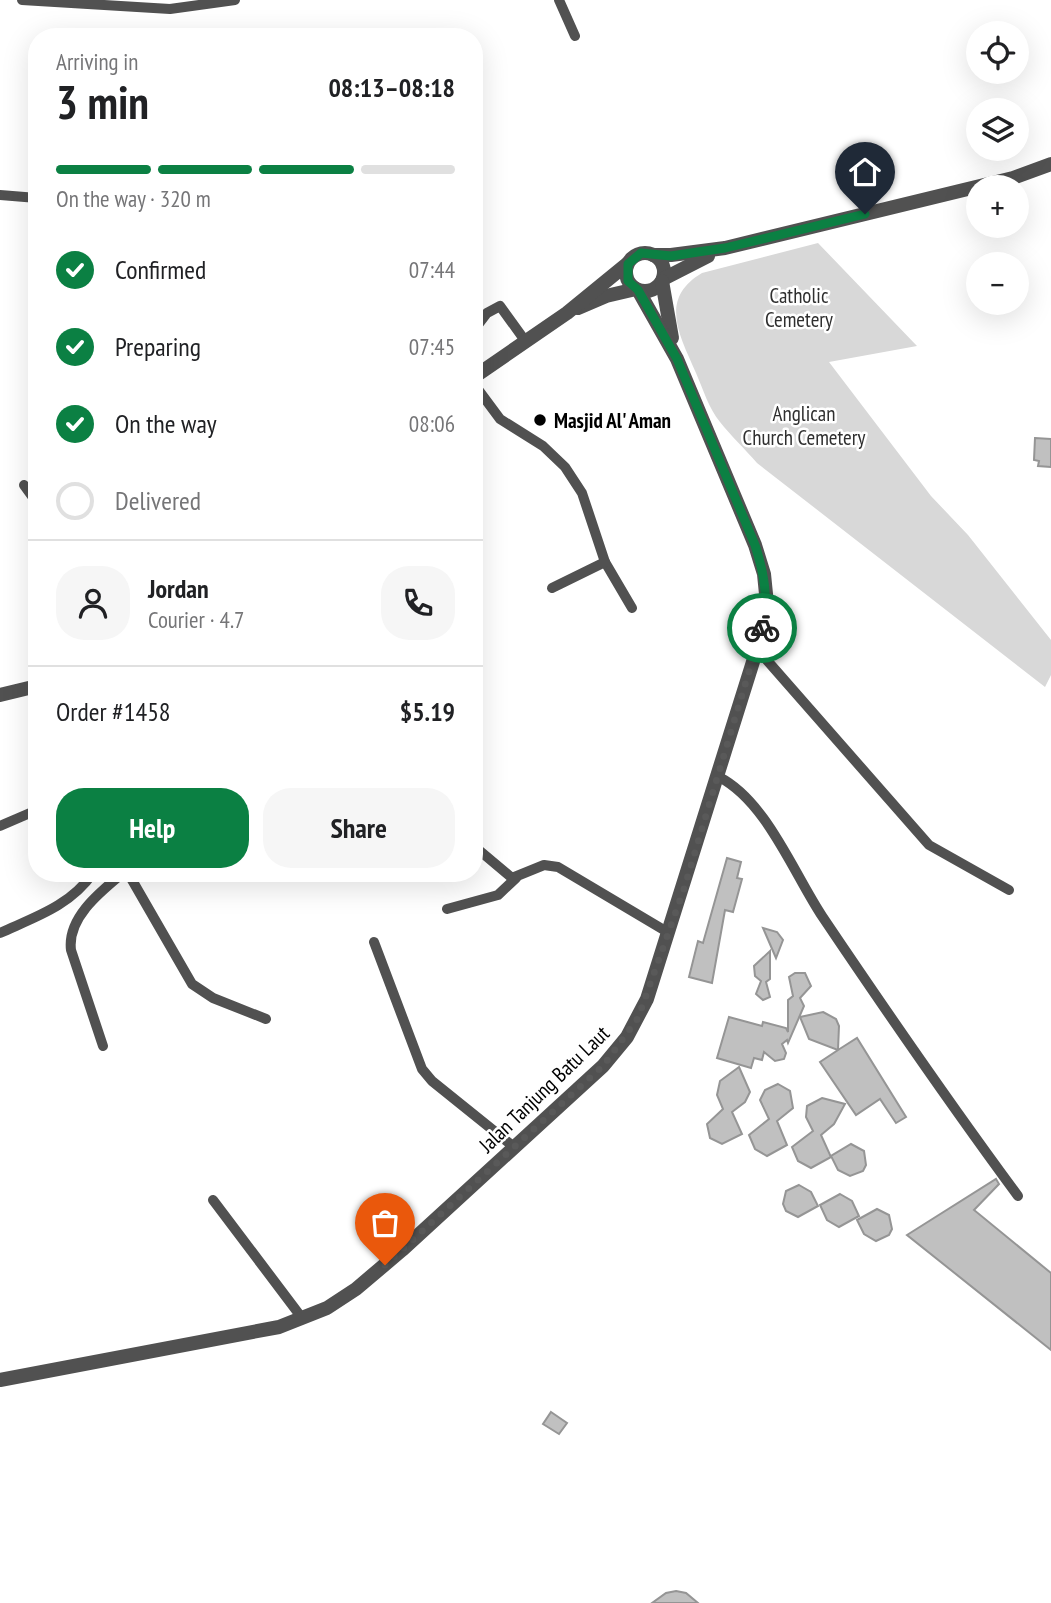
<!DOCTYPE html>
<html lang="en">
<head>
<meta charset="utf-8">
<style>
	body { margin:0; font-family:"PT Sans Narrow",sans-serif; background:#f6f6f6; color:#202124; height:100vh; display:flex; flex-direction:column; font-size:26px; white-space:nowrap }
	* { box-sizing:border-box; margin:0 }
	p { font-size:23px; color:#757577 }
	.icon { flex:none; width:38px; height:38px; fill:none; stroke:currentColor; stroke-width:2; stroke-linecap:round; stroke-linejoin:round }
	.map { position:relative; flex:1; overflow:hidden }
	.drawer { position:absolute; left:28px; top:28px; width:455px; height:854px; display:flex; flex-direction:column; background:#fff; border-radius:28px; box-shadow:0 7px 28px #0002 }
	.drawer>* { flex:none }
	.tools { position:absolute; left:966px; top:21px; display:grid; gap:14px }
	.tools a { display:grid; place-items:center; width:63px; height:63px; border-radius:50%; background:#fff; box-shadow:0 7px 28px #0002; font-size:35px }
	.pin { position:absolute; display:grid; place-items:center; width:60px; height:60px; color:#fff; margin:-72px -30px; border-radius:50% 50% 50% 0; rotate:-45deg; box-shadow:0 0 7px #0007 }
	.pin .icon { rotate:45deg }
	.courier { position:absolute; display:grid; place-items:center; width:70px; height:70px; margin:-35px; border:5px solid #0b8043; border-radius:50%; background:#fff; color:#222; box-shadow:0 2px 9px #0007 }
	.headline em { font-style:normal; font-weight:600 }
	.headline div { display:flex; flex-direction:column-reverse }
	.headline { display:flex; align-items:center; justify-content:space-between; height:119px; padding:0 28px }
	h1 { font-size:46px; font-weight:600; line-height:52px }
	.bar { display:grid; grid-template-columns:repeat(4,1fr); gap:10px 7px; align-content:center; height:84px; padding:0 28px }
	.bar i { height:9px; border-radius:5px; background:#e0e0e0 }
	.bar .selected { background:#0b8043 }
	.bar p { grid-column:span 4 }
	.line { display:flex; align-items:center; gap:18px; padding:0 28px; border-top:2px solid #e0e0e0 }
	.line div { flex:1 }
	.round { display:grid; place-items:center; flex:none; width:74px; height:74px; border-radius:28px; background:#f6f6f6 }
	ol { padding:0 28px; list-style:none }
	li { display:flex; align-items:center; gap:21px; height:77px }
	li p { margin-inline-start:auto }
	li .icon { padding:7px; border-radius:50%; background:#0b8043; color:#fff; stroke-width:4 }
	li:last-child { color:#757577 }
	li i { width:38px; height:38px; border:4px solid #e0e0e0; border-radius:50% }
	.action { display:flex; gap:14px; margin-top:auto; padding:14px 28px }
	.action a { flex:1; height:80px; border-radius:28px; background:#0b8043; color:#fff; font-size:28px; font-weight:600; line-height:80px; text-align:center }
	.action a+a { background:#f6f6f6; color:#202124 }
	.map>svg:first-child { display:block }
	.green { fill:#d8d8d8 }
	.building { fill:#c0c0c0; stroke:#959595; stroke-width:2 }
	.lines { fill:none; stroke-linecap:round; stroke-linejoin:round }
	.minor { stroke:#515151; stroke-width:10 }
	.tertiary { stroke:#515151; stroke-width:14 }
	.done { stroke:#595959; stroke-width:7; stroke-dasharray:0 12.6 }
	.route { stroke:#0b8043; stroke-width:9 }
	.poi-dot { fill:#000; stroke:#fff; stroke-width:2.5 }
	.labels { text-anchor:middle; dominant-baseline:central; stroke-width:5; stroke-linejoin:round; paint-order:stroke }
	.park-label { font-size:21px; fill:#2f2f2f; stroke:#fff }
	.poi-label { font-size:21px; font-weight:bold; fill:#000; stroke:#fff; text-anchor:start }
	.street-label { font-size:21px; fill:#000; stroke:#fff }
</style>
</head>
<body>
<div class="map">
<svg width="1051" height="1603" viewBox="0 0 1051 1603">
	<rect width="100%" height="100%" fill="#fff"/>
	<path class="green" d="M818,243l99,103 -88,16 102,134 37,39 83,105v35l-6,12 -288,-224c-12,-14 -26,-27 -37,-41 -11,-13 -17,-33 -24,-49 -16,-37 -38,-74 6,-100z"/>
	<g class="building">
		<polygon points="1035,438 1051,439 1051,467 1038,466 1039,461 1034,460"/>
		<polygon points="727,858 741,862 737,878 742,879 733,912 725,910 712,983 689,977 698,941 703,943"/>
		<polygon points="763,928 777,932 783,940 776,958"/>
		<polygon points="770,951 770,979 766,982 770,997 763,1000 756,994 761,981 755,976 754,966"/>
		<polygon points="795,973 805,973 811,986 800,998 804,1006 788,1043 787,1040 782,1044 786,1053 784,1059 775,1061 764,1052 762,1060 754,1058 751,1068 717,1058 729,1017 762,1026 763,1022 786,1028 788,1032 788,1000 793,996 789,977"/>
		<polygon points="823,1012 836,1019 839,1026 838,1050 857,1038 906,1117 896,1123 880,1099 856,1115 820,1062 838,1050 809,1039 800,1017"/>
		<polygon points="739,1067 750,1092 745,1102 732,1112 742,1134 722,1144 710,1138 707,1124 723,1109 717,1095 720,1081"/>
		<polygon points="778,1084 790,1091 793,1108 777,1121 787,1145 767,1156 755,1149 749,1135 769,1119 760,1100 765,1090"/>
		<polygon points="822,1098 845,1104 834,1124 821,1135 831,1157 811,1168 798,1161 792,1147 813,1131 806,1117 807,1106"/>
		<polygon points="851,1144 864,1151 866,1165 863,1171 850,1176 838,1170 831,1156"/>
		<polygon points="996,1179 999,1184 974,1210 1051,1273 1051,1350 907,1235"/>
		<polygon points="799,1185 811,1192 818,1206 798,1217 786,1211 783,1204 786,1191"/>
		<polygon points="840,1194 852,1201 859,1216 839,1227 827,1220 820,1205"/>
		<polygon points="877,1209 889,1215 892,1229 889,1235 876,1241 864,1234 857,1220"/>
		<polygon points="551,1412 567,1423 559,1434 543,1424"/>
		<polygon points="676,1591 686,1593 698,1603 652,1603 666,1593"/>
	</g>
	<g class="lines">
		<g class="minor">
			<polyline points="22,0 170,9 235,0"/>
			<polyline points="559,0 575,36"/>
			<polyline points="0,195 37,198"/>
			<polyline points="474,330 487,313 500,306 526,342"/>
			<polyline points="474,384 500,419 543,446 565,467 582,493 605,562 632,608"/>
			<polyline points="24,485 37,503"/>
			<polyline points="552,588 605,562"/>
			<polyline points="757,649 929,845 1009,890"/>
			<path d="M719,777c47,24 74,95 103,139 64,95 128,188 196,280"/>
			<polyline points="0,826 37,810"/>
			<polyline points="474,846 512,878 544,865 558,867 669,933"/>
			<polyline points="128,873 192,984 213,998 266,1019"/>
			<polyline points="447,909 498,895 516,878"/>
			<path d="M0,933c35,-16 70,-27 93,-60"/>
			<polyline points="374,942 422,1069 432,1081 514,1147"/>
			<path d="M103,1046l-32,-96c-4,-32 29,-58 52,-77"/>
			<polyline points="213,1200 302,1318"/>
		</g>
		<g class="tertiary">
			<circle cx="645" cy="272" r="19"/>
			<polyline points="653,255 671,255 725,248 1013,178 1051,164"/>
			<polyline points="663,279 708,256"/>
			<polyline points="662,281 672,338"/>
			<polyline points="578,308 606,296 636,289"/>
			<polyline points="474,377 567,313 627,264"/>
			<polyline points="0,695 37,686"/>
			<polyline points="0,1380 279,1327 327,1308 356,1289 402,1250 603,1066 627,1037 647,999 757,649 767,604 764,574 755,545 677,359 638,290"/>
		</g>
	</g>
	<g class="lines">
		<polyline class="done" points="385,1265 603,1066 638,1018 684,889 762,628"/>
		<path class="route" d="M762,628c7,-30 2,-55 -7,-83l-78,-186 -39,-69 -10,-9v-17l13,-11 30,3 54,-8 140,-34"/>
	</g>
	<circle class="poi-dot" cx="540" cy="420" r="7"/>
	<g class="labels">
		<g class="park-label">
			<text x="799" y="295">Catholic<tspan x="799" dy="24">Cemetery</tspan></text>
			<text x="804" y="413">Anglican<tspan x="804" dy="24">Church Cemetery</tspan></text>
		</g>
		<g class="poi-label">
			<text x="554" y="420">Masjid Al' Aman</text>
		</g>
		<g class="street-label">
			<text transform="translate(544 1089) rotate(-44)">Jalan Tanjung Batu Laut</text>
		</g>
	</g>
</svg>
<div class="tools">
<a><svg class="icon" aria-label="locate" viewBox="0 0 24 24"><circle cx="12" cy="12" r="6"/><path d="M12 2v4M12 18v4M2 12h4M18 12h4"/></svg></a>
<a><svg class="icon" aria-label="layers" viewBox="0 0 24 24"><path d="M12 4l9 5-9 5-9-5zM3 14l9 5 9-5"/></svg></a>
<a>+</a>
<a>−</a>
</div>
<div class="pin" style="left:385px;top:1265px;background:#ea580c"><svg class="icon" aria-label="bag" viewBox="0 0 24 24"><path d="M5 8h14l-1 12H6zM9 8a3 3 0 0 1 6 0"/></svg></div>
<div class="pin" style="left:865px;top:214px;background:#1f2937"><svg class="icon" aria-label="home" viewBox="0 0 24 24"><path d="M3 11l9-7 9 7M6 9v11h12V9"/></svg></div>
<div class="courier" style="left:762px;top:628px"><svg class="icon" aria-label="bike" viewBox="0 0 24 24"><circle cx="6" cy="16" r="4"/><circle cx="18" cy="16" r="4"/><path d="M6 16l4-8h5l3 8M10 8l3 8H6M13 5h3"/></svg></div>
<section class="drawer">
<div class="headline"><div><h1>3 min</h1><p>Arriving in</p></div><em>08:13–08:18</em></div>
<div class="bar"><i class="selected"></i><i class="selected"></i><i class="selected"></i><i></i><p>On the way · 320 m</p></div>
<ol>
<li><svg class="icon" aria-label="check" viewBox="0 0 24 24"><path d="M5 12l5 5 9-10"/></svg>Confirmed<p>07:44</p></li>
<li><svg class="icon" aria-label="check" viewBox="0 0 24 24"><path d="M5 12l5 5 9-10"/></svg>Preparing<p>07:45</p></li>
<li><svg class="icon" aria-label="check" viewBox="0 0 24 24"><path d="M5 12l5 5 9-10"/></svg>On the way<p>08:06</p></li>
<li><i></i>Delivered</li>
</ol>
<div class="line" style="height:126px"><a class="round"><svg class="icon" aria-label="person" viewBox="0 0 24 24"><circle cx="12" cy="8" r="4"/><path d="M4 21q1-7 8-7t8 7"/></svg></a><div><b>Jordan</b><p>Courier · 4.7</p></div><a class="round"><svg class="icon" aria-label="phone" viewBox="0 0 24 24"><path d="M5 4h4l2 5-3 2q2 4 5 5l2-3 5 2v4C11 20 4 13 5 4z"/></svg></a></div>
<div class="line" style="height:91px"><div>Order #1458</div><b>$5.19</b></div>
<div class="action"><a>Help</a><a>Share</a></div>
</section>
</div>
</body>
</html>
